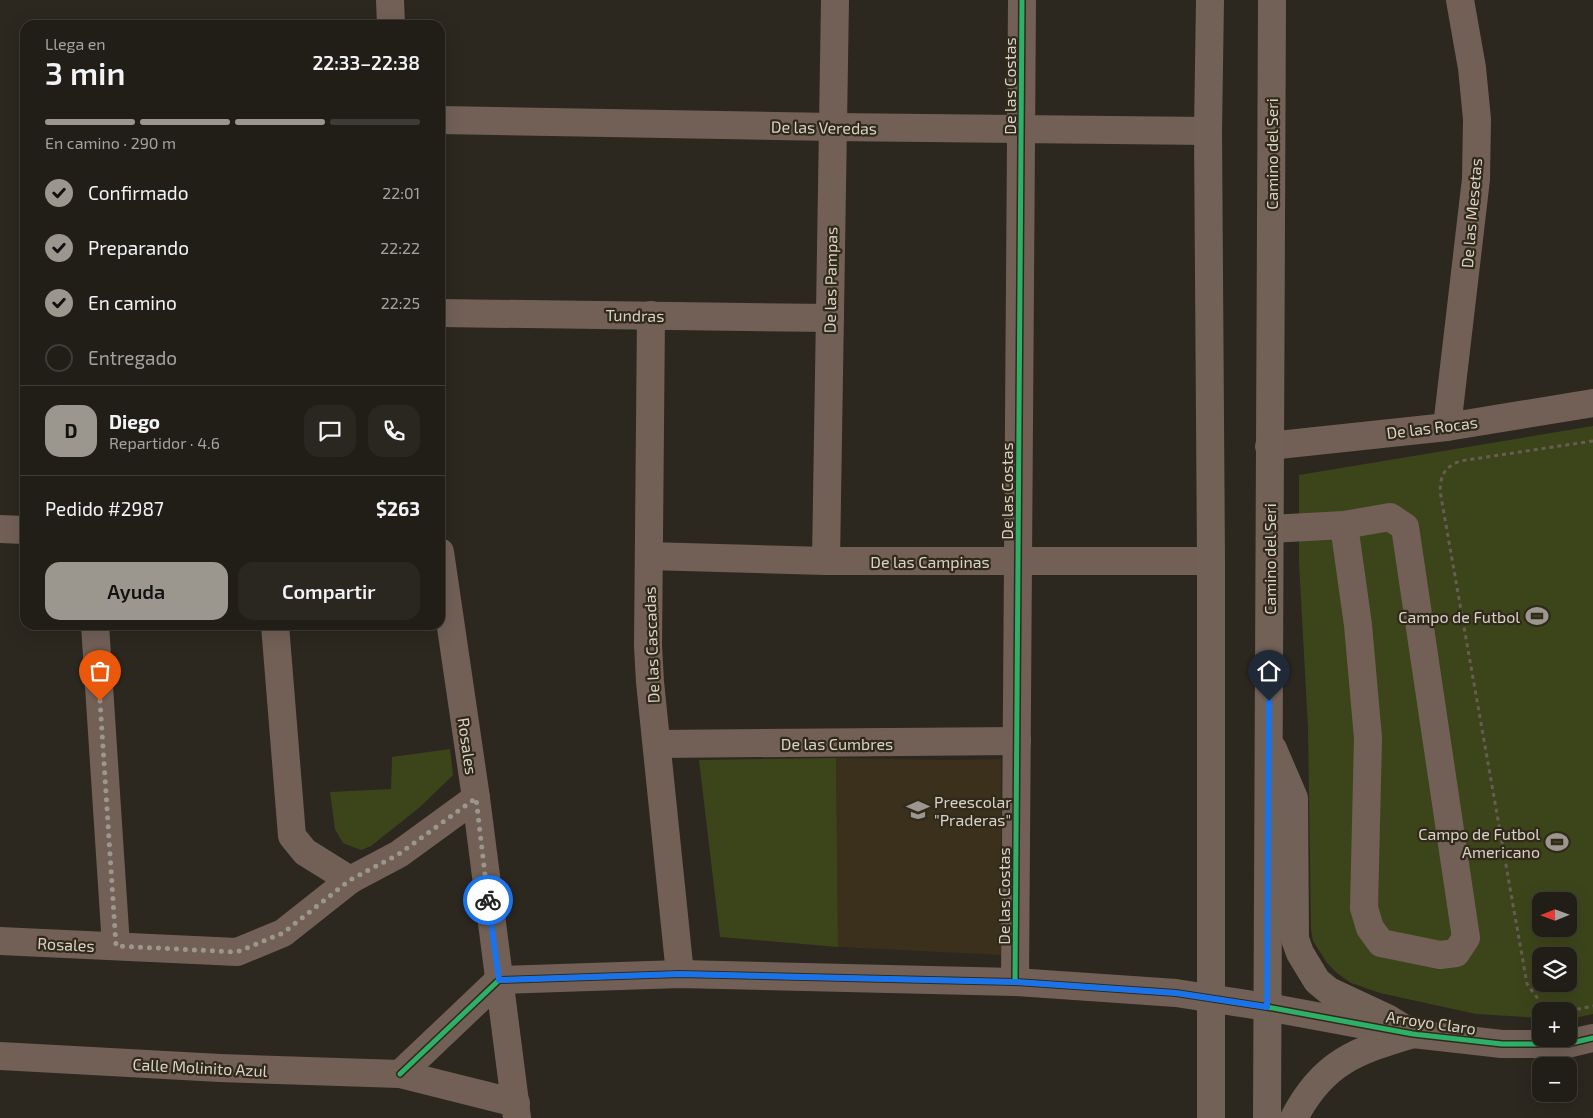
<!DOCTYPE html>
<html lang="es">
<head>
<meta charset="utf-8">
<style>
	body { margin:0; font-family:"Exo 2",sans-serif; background:#292720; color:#f1f3f6; height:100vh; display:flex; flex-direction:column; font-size:19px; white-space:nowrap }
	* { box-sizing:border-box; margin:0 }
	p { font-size:16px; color:#a2a2a1 }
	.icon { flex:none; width:28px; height:28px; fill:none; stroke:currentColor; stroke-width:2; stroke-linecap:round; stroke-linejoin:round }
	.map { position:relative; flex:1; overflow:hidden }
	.panel { position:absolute; left:20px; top:20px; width:425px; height:610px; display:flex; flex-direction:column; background:#211e17; border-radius:15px; box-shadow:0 5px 20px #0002,0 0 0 1px #3e3c36 }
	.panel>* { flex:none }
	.needle { width:32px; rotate:269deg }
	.fabs { position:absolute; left:1532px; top:892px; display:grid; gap:10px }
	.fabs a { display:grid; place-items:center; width:45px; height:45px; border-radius:10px; background:#211e17; box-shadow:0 5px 20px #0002,0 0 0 1px #3e3c36; font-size:25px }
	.pin { position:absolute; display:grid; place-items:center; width:42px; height:42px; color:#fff; margin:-51px -21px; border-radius:50% 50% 50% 0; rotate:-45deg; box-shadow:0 0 5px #0007 }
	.pin .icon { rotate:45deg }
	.courier { position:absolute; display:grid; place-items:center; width:50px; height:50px; margin:-25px; border:4px solid #1a73e8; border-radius:50%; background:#fff; color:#222; box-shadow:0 1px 6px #0007 }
	.overview em { font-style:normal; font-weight:600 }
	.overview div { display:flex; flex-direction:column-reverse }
	.overview { display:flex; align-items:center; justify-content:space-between; height:85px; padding:0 25px }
	h1 { font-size:32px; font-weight:600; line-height:38px }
	.bar { display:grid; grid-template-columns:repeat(4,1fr); gap:8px 5px; align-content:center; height:60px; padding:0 25px }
	.bar i { height:6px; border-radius:4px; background:#3e3c36 }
	.bar .on { background:#9c978e }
	.bar p { grid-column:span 4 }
	.line { display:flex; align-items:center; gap:12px; padding:0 25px; border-top:1px solid #3e3c36 }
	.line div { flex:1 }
	.round { display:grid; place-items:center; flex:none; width:52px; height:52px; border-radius:15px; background:#292720 }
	ol { padding:0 25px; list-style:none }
	li { display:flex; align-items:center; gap:15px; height:55px }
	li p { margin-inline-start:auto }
	li .icon { padding:5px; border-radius:50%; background:#9c978e; color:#111; stroke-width:4 }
	li:last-child { color:#a2a2a1 }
	li i { width:28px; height:28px; border:2px solid #3e3c36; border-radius:50% }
	.cta { display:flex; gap:10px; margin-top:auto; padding:10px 25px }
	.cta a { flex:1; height:58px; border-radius:15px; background:#9c978e; color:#111; font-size:20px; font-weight:600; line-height:58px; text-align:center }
	.cta a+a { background:#292720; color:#f1f3f6 }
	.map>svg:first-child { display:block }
	.built { fill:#3a301c }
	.green { fill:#3c451a; fill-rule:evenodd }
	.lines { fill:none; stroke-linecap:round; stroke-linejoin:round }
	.path { stroke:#685d55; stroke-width:3; stroke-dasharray:4 4; stroke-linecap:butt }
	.minor { stroke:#726057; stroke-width:28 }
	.major { stroke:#726156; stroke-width:28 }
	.cycleway-casing { stroke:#312a1a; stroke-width:8 }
	.cycleway { stroke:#2db169; stroke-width:5 }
	.done { stroke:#9c978e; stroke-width:5; stroke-dasharray:0 9 }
	.route { stroke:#1a73e8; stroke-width:6 }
	.labels { text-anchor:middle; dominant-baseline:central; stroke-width:4.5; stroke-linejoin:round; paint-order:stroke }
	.street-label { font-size:16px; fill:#d8d3c9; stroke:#312a1a }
	.poi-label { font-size:16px; fill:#d8d3c9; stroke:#312a1a; text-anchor:end }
</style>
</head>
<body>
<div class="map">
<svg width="1593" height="1118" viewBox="0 0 1593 1118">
	<rect width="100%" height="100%" fill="#2c281f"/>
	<polygon class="built" points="836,758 947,760 1001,759 1001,955 838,947"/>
	<g class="green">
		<path d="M1593,426v588l-23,5 -1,-8h-28v7l-65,-4 -96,-21 -29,-10 -14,-10 -10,-10 -14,-22 -2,-12 -3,-201 -9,-166v-87zM1541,901h28v28h-28zM1541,956h28v28h-28z"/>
		<polygon points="450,749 453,775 420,807 371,846 361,850 343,843 335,829 330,792 391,789 392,757"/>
		<polygon points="836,758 838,947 720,937 699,760"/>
	</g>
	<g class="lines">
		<path class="path" d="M1593,441l-133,20c-16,7 -19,13 -20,30l87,493 17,23 25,4 24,-5"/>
		<g class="minor">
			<polyline points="390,0 391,25"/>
			<polyline points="440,120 833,127 1208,131"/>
			<polyline points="440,313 830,318"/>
			<polyline points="651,315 648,646 650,682 680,974"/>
			<polyline points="1447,427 1476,179 1477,119 1472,68 1460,0"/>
			<polyline points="1269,446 1447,427 1593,403"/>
			<polyline points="0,529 25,530"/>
			<polyline points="1270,529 1344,525 1390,517 1405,527 1466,938 1456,953 1440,955 1381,943 1370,928 1364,908 1368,738 1358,625 1344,525"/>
			<polyline points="440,552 476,798 517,1118"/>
			<polyline points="649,556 826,561 1211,561"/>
			<polyline points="826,561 835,0"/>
			<polyline points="95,625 116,946"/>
			<polyline points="275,625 292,836 305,852 350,880"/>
			<polyline points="657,744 1017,741"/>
			<polyline points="0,941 237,952 283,933 350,880 399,854 476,798"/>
			<polyline points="1015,982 1022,0"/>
			<polyline points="0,1056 220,1068 400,1074 516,1103"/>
			<polyline points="400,1074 499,980 680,974 1015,982 1176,993 1267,1007 1413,1034 1502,1044 1567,1044 1593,1038"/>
		</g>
		<g class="major">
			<polyline points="1210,0 1208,131 1211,561 1211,1118"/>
			<polyline points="1273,749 1294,798 1295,939 1300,953 1317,981 1329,991 1389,1019 1413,1034"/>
			<polyline points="1267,1118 1272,0"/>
			<path d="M1294,1118c29,-56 62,-67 119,-84"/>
		</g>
		<defs>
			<g id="cycleway">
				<polyline points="1015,982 1022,0"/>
				<polyline points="400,1074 499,980 680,974 1015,982 1176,993 1267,1007 1413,1034 1502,1044 1567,1044 1593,1038"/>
			</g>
		</defs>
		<use href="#cycleway" class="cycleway-casing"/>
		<use href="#cycleway" class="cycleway"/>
	</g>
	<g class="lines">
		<polyline class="done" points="100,701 116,946 237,952 283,933 350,880 399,854 476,798 488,900"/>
		<polyline class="route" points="488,900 499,980 680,974 1015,982 1176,993 1267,1007 1269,701"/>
	</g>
	<defs>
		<symbol id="stadium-bare" viewBox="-9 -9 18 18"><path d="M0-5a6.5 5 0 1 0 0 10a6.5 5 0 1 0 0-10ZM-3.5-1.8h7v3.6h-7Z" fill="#9c978e" stroke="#312a1a" stroke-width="2.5" paint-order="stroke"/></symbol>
		<symbol id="school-bare" viewBox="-9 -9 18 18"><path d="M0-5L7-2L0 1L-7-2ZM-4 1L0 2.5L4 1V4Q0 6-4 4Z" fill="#9c978e" stroke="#312a1a" stroke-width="2.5" paint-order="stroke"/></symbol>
	</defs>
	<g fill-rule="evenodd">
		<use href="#stadium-bare" x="1521" y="600" width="32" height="32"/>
		<use href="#school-bare" x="902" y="794" width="32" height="32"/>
		<use href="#stadium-bare" x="1541" y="826" width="32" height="32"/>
	</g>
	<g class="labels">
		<g class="street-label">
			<text transform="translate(1009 86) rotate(-90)">De las Costas</text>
			<text transform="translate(824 127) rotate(1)">De las Veredas</text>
			<text transform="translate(1271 154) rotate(-90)">Camino del Seri</text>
			<text transform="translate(1471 213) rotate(-85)">De las Mesetas</text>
			<text transform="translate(830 280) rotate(-89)">De las Pampas</text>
			<text transform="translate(635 315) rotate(1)">Tundras</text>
			<text transform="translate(1432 427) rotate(-7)">De las Rocas</text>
			<text transform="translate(1006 491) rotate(-90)">De las Costas</text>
			<text transform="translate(1269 559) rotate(-90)">Camino del Seri</text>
			<text x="930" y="561">De las Campinas</text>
			<text transform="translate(651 645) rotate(-92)">De las Cascadas</text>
			<text x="837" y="743">De las Cumbres</text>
			<text transform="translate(468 746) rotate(82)">Rosales</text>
			<text transform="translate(1003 896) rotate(-90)">De las Costas</text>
			<text transform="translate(66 944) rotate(3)">Rosales</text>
			<text transform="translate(1431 1022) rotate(8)">Arroyo Claro</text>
			<text transform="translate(200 1067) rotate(3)">Calle Molinito Azul</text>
		</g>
		<g class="poi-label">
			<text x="1520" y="616">Campo de Futbol</text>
			<text x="934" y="801" text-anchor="start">Preescolar<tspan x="934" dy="18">"Praderas"</tspan></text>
			<text x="1540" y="833">Campo de Futbol<tspan x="1540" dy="18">Americano</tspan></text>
		</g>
	</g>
</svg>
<div class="fabs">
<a><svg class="needle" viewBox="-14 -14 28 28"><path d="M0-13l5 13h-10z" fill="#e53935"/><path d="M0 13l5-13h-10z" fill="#a2a2a1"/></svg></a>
<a><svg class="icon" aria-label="layers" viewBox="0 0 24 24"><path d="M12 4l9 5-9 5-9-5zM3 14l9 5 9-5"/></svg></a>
<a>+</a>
<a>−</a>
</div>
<div class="pin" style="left:100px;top:701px;background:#ea580c"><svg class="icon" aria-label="bag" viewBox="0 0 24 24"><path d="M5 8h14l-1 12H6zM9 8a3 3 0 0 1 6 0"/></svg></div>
<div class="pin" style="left:1269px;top:701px;background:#1f2937"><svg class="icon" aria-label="home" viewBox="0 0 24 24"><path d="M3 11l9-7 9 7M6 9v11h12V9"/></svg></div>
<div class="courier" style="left:488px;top:900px"><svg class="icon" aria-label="bike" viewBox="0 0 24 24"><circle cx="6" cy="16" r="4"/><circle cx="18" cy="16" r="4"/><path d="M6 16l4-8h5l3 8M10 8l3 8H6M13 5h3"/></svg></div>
<section class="panel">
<div class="overview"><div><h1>3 min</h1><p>Llega en</p></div><em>22:33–22:38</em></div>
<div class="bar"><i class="on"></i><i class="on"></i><i class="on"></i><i></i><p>En camino · 290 m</p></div>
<ol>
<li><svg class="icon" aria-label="check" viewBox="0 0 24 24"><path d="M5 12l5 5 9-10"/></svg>Confirmado<p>22:01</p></li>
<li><svg class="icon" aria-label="check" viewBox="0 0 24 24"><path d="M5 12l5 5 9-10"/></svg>Preparando<p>22:22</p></li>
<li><svg class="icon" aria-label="check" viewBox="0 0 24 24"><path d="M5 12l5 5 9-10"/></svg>En camino<p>22:25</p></li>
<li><i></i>Entregado</li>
</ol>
<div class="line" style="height:90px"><b class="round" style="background:#9c978e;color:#111">D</b><div><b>Diego</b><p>Repartidor · 4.6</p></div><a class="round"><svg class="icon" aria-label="chat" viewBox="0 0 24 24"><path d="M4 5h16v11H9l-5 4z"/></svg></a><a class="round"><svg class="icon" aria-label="phone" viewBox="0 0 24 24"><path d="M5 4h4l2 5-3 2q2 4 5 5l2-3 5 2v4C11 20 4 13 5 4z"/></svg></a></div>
<div class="line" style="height:65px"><div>Pedido #2987</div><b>$263</b></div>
<div class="cta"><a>Ayuda</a><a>Compartir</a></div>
</section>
</div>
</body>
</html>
